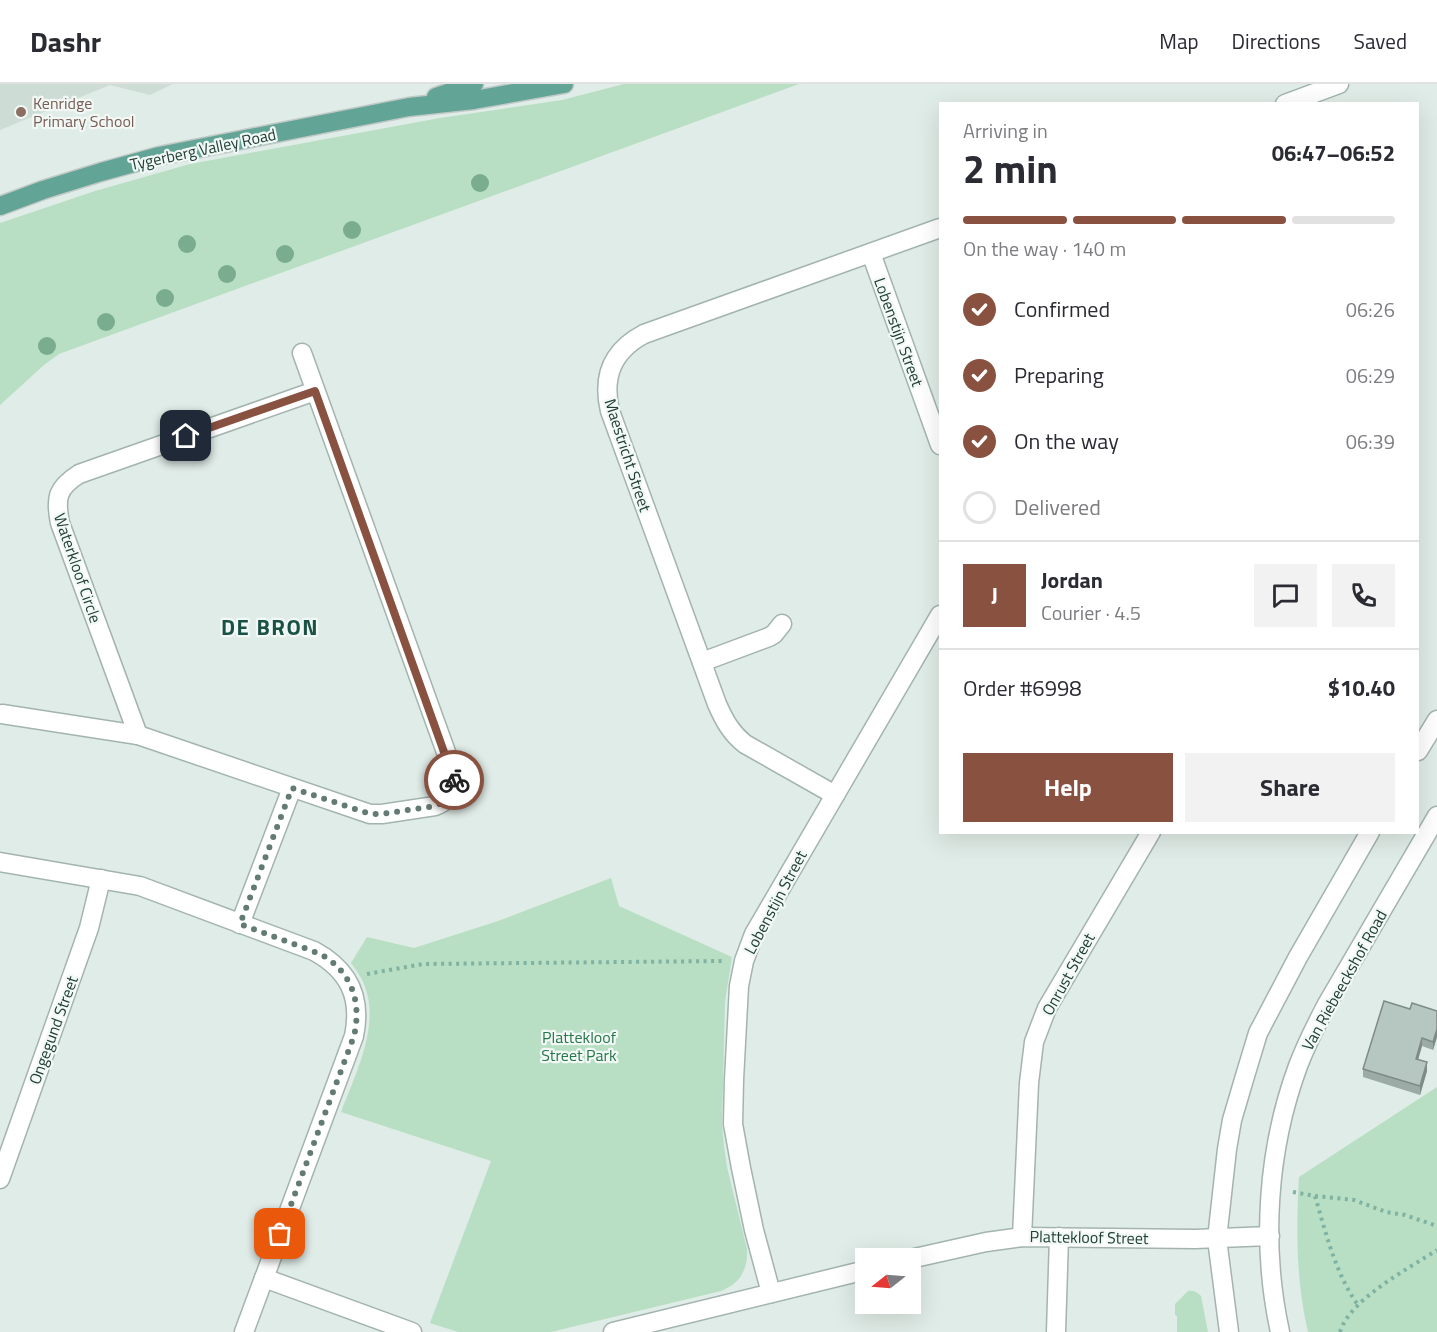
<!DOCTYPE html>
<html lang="en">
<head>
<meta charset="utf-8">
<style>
	body { margin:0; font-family:"Titillium Web",sans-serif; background:#f2f2f3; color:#2b2b33; height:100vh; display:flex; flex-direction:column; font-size:22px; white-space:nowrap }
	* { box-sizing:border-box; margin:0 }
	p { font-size:20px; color:#7c7c81 }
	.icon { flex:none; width:33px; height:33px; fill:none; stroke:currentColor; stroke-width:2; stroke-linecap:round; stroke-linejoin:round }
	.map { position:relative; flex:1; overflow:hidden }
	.sheet { position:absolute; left:939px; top:18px; width:480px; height:732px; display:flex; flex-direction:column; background:#fff; border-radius:0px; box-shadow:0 6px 24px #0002 }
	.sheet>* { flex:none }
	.needle { width:39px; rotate:253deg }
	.buttons { position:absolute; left:855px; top:1164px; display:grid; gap:12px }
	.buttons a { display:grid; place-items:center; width:66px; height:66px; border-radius:0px; background:#fff; box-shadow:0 6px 24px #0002; font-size:30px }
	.pin { position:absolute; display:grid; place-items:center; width:51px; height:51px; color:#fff; margin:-26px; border-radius:12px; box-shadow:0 3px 9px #0006 }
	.courier { position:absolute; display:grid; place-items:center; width:60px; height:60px; margin:-30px; border:4px solid #885140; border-radius:50%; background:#fff; color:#222; box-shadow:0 2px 8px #0007 }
	.overview em { font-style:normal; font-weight:700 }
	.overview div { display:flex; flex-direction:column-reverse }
	.overview { display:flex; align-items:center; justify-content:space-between; height:102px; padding:0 24px }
	h1 { font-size:39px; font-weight:700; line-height:45px }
	.bar { display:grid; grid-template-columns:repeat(4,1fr); gap:9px 6px; align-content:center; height:72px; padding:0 24px }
	.bar i { height:8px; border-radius:4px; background:#e1e1e2 }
	.bar .active { background:#885140 }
	.bar p { grid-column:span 4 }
	.line { display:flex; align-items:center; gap:15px; padding:0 24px; border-top:2px solid #e1e1e2 }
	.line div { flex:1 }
	.round { display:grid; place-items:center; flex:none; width:63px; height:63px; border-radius:0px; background:#f2f2f3 }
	ol { padding:0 24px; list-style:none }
	li { display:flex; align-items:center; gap:18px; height:66px }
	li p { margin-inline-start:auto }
	li .icon { padding:6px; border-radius:50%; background:#885140; color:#fff; stroke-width:4 }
	li:last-child { color:#7c7c81 }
	li i { width:33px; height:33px; border:3px solid #e1e1e2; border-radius:50% }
	.button { display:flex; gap:12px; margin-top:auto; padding:12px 24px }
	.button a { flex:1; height:69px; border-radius:0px; background:#885140; color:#fff; font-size:24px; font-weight:700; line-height:69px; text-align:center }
	.button a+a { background:#f2f2f3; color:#2b2b33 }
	header { display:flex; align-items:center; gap:36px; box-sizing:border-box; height:84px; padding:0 30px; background:#fff; border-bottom:2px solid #e1e1e2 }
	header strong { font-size:28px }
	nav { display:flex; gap:33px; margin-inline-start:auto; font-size:21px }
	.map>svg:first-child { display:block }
	.built { fill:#cedcd6 }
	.green { fill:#b8dfc3 }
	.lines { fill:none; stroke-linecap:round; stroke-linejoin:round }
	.minor-casing { stroke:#a3b4ae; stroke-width:21 }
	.major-casing { stroke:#c1c9c7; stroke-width:21 }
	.path { stroke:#7fb2a3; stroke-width:4; stroke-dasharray:3 4.5; stroke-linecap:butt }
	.minor { stroke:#fff; stroke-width:18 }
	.major { stroke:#62a495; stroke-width:18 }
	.tree { fill:#7aac90 }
	.wall { fill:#9caba5 }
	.shaded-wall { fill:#7f8b86 }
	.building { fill:#b5c7c0; stroke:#7f8b86; stroke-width:1.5 }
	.done { stroke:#637b74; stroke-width:6; stroke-dasharray:0 10.8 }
	.route { stroke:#885140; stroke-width:8 }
	.education-dot { fill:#8d6e63; stroke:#f1f8f5; stroke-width:2 }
	.labels { text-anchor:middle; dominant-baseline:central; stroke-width:4.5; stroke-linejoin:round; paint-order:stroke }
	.education-label { font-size:16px; fill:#785e54; stroke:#f1f8f5; text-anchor:start }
	.street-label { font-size:16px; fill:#203e36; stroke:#f1f8f5 }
	.park-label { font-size:16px; fill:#277749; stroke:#f1f8f5 }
	.district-label { font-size:22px; font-weight:bold; letter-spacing:1.5px; fill:#1a5145; stroke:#f1f8f5 }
</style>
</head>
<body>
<header>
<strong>Dashr</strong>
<nav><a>Map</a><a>Directions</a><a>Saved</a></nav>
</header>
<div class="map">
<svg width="1437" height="1248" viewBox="0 0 1437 1248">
	<rect width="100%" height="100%" fill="#e0ece7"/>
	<polygon class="built" points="0,0 173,0 150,11 110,1 0,46"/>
	<g class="green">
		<polygon points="624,0 799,0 59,270 44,281 0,321 0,139 95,107 190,80 440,34 562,16"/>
		<path d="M611,794l8,28 113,51 -7,45 -3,122 2,22 3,21 20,82c1,20 -6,34 -26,42l-170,41h-93l-28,-9 61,-162 -150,-49c14,-37 39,-86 24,-125 -3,-9 -8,-16 -14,-24l16,-26 47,11 84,-27z"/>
		<path d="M1437,1003v245h-129c-12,-50 -12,-104 -9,-155z"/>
		<path d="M1188,1207c6,-1 9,1 13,5l7,36h-31v-16l-2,-1v-11z"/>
	</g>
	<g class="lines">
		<defs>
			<g id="minor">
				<polyline points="1285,20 1339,0"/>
				<polyline points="871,169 940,361"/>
				<polyline points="702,578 769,553 774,550 782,540"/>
				<path d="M2,630l136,21 232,79h12l53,-8c14,-5 19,-14 20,-29l-153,-424"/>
				<path d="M138,651l-78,-212c-5,-25 -3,-35 19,-49l236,-83"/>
				<polyline points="1418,667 1437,636"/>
				<path d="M835,711l-90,-51c-14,-11 -21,-24 -28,-40l-107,-293c-8,-34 2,-60 34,-77l296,-106"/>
				<path d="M0,778l140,24 174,65c35,19 48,46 40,85l-110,296"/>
				<polyline points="240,840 292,704"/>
				<polyline points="0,1095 89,844 101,795"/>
				<polyline points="1022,1153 1029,999 1034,958 1047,924 1151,748"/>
				<polyline points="910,1175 986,1158 1022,1153 1195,1155 1270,1152"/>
				<polyline points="264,1194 412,1248"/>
				<polyline points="771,1209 754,1146 741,1084 733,1040 734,996 739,902 744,877 754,850 940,531"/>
				<polyline points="613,1248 866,1186"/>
				<polyline points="1056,1248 1059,1153"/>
				<polyline points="1229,1248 1217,1155 1227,1065 1232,1036 1245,992 1258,949 1298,873 1370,748"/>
				<path d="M1280,1248c-19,-87 -13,-182 18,-266 8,-21 18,-41 29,-62l110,-188"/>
			</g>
			<g id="major">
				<polyline points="436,13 474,0"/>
				<polyline points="0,122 43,106 101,88 159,72 409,23 474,16 564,0"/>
			</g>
		</defs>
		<use href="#minor" class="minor-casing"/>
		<use href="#major" class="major-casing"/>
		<g class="path">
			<polyline points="367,890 423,880 722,877"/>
			<path d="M1293,1108l22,4c11,37 20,77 43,109"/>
			<polyline points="1315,1112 1354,1116 1386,1128 1405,1131 1437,1142"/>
			<path d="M1340,1248c10,-33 68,-63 97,-82"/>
		</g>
		<use href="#minor" class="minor"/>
		<use href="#major" class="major"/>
	</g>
	<g class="tree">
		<circle cx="480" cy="99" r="9"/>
		<circle cx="352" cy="146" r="9"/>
		<circle cx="187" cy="160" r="9"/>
		<circle cx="285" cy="170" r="9"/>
		<circle cx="227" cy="190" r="9"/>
		<circle cx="165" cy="214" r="9"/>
		<circle cx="106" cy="238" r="9"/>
		<circle cx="47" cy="262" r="9"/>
	</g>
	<polygon class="wall" points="1410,925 1437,927 1437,953 1433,966 1422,962 1418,975 1427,987 1420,1011 1363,993 1363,985"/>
	<g class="shaded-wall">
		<polygon points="1437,945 1437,953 1433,966 1433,958"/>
		<polygon points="1422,954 1422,962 1416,983 1416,975"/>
		<polygon points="1427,978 1427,987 1420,1011 1420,1002"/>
	</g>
	<polygon class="building" points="1384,917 1410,925 1412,919 1437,927 1437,945 1433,958 1422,954 1416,975 1427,978 1420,1002 1363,985"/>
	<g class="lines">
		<path class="done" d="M280,1150l74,-198c7,-31 0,-59 -27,-78 -12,-7 -26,-11 -39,-16 -16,-6 -32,-12 -48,-18l52,-136 78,26h12l53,-8c13,-5 19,-13 19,-26"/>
		<polyline class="route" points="186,352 315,307 454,696"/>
	</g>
	<circle class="education-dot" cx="21" cy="28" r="6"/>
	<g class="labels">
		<g class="education-label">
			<text x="33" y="19">Kenridge<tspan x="33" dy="18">Primary School</tspan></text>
		</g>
		<g class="street-label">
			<text transform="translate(203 65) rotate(-12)">Tygerberg Valley Road</text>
			<text transform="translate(899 248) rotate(70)">Lobenstijn Street</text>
			<text transform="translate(628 371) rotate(72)">Maestricht Street</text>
			<text transform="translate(78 484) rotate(71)">Waterkloof Circle</text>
			<text transform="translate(775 818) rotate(-62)">Lobenstijn Street</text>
			<text transform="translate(1068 890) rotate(-61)">Onrust Street</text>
			<text transform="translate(1344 896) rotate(-61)">Van Riebeeckshof Road</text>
			<text transform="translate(53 946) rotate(-70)">Ongegund Street</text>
			<text transform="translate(1089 1153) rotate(1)">Plattekloof Street</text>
		</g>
		<g class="park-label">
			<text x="579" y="953">Plattekloof<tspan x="579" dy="18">Street Park</tspan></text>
		</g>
		<g class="district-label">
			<text x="270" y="543">DE BRON</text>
		</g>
	</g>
</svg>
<div class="buttons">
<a><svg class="needle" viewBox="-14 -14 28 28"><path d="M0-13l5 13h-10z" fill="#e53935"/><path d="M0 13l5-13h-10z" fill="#7c7c81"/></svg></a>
</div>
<div class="pin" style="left:280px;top:1150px;background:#ea580c"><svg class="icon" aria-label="bag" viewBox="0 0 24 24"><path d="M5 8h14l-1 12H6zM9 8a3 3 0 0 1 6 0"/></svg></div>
<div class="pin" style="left:186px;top:352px;background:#1f2937"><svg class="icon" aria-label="home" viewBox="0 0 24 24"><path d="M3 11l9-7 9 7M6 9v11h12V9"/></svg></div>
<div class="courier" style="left:454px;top:696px"><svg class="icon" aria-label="bike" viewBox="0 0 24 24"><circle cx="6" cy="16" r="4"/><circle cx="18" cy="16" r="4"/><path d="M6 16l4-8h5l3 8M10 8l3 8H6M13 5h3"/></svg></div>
<section class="sheet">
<div class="overview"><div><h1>2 min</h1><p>Arriving in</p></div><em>06:47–06:52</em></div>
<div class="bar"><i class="active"></i><i class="active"></i><i class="active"></i><i></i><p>On the way · 140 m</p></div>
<ol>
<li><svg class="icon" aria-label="check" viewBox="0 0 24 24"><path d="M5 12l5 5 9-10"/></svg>Confirmed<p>06:26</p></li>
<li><svg class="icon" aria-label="check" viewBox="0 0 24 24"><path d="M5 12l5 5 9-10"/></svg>Preparing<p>06:29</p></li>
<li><svg class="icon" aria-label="check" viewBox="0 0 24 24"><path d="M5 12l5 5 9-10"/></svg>On the way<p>06:39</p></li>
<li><i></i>Delivered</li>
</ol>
<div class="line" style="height:108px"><b class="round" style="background:#885140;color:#fff">J</b><div><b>Jordan</b><p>Courier · 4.5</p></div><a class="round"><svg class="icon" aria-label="chat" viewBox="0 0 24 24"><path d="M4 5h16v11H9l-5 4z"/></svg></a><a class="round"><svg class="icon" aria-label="phone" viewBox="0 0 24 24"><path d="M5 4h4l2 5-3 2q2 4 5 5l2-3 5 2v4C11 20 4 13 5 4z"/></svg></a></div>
<div class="line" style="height:78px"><div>Order #6998</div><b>$10.40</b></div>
<div class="button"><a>Help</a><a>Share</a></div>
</section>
</div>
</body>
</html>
